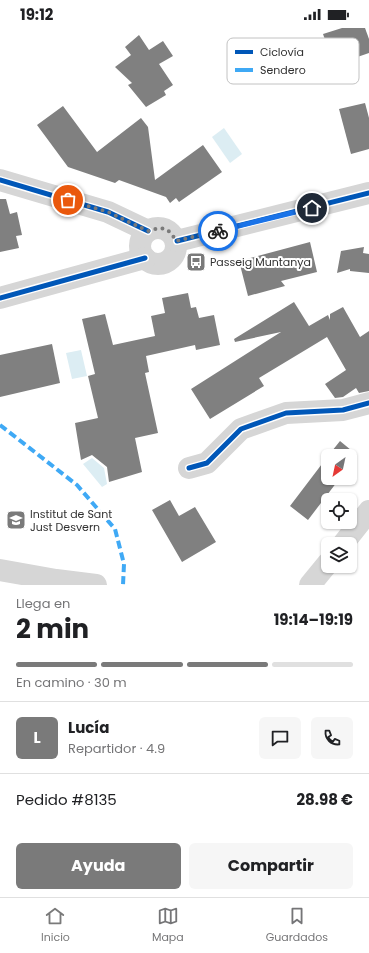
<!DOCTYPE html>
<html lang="es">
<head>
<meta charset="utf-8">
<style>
	body { margin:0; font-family:Poppins,sans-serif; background:#f6f6f6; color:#202124; height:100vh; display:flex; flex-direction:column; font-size:15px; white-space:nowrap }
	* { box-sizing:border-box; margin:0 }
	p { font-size:13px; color:#757577 }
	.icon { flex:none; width:22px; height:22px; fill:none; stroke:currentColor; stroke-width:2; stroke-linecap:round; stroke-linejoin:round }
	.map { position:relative; height:557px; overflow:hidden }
	.drawer { display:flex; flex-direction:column; background:#fff; flex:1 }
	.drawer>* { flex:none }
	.needle { width:26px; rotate:213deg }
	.controls { position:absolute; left:321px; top:421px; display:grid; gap:8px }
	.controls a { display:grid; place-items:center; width:36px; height:36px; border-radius:6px; background:#fff; box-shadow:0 1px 3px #0004; font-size:20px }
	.pin { position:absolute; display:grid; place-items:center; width:34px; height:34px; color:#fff; margin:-17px; border:2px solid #fff; border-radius:50%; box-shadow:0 1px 4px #0007 }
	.courier { position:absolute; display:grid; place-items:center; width:40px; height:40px; margin:-20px; border:3px solid #1a73e8; border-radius:50%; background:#fff; color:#222; box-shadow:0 1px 5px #0007 }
	.headline em { font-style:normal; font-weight:700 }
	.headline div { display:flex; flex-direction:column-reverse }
	.headline { display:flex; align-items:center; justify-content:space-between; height:68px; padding:0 16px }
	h1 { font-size:26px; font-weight:700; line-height:30px }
	.bar { display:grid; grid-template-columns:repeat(4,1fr); gap:6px 4px; align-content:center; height:48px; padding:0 16px }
	.bar i { height:5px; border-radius:3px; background:#e0e0e0 }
	.bar .selected { background:#7a7a7a }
	.bar p { grid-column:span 4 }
	.line { display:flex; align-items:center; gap:10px; padding:0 16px; border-top:1px solid #e0e0e0 }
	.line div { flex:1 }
	.round { display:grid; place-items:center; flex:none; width:42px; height:42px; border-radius:6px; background:#f6f6f6 }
	.action { display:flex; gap:8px; margin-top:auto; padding:8px 16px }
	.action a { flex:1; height:46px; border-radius:6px; background:#7a7a7a; color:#fff; font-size:16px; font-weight:700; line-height:46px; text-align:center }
	.action a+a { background:#f6f6f6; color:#202124 }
	.status { display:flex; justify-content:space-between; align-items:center; height:28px; padding:0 20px; background:#fff; direction:ltr }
	.status svg { height:11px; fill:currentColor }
	.dock { display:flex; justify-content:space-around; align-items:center; height:56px; border-top:1px solid #e0e0e0; background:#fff; font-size:11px; color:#757577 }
	.dock a { display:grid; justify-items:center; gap:2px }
	.dock .selected { color:#7a7a7a }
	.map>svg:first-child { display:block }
	.water { fill:#dcedf3 }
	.building { fill:#808080 }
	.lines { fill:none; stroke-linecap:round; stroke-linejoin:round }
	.minor { stroke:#d6d6d6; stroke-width:22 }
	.quiet { stroke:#3fa9f5; stroke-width:4; stroke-dasharray:8 4; stroke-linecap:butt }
	.cycleway-casing { stroke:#fff; stroke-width:8 }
	.cycleway { stroke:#0057b8; stroke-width:5 }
	.done { stroke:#7a7a7a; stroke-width:4; stroke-dasharray:0 7.2 }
	.route { stroke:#1a73e8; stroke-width:5 }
	.labels { text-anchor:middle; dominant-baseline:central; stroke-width:4; stroke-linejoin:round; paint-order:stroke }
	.poi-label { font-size:11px; fill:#323232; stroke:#fff; text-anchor:start }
	.key { fill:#fff; stroke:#c2c2c2; stroke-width:1 }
	.key-label { font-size:11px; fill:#323232 }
</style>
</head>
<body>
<div class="status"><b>19:12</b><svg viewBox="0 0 49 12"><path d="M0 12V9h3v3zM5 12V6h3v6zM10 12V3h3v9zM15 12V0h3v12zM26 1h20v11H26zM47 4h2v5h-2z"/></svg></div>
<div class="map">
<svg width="369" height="557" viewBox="0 0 369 557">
	<rect width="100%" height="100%" fill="#fff"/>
	<g class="water">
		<polygon points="224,100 242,126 230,135 212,109"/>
		<polygon points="81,322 87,348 72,351 66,325"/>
		<polygon points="92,430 104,440 107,456 102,459 83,436"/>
	</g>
	<g class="building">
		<polygon points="342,0 365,0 369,11 369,25 334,37 323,6"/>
		<polygon points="139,7 149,22 163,13 173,28 159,36 173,57 164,63 166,67 146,79 128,57 132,55 115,39 131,27 125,19"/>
		<polygon points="365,75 369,90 369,121 351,126 339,81"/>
		<polygon points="63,78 97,124 141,90 148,99 155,152 203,117 222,144 179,174 176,170 170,175 166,169 119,152 115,155 68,139 37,97"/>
		<polygon points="0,171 6,171 10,186 17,184 22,207 16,208 19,220 0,224"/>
		<polygon points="310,214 317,244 281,253 285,258 248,268 239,233"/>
		<polygon points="364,219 363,225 369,226 369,245 350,243 350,241 337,245 341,223"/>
		<polygon points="188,265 191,280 196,279 199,290 214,287 220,317 196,322 195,317 146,328 149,344 145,345 158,405 135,410 142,444 109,454 107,439 92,427 81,432 75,395 98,390 88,348 95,346 82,291 105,286 113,317 155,308 151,288 165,285 162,270"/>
		<polygon points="294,274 309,298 328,287 330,292 330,286 343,279 360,309 369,303 369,363 359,365 356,360 343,369 335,370 325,356 346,342 327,309 259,350 264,358 210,391 191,361 281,304 235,314 234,311"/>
		<polygon points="52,316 60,355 0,369 0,327"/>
		<polygon points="340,413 357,427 350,436 350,428 328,428"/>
		<polygon points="328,428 328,450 340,450 308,492 290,478"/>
		<polygon points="170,472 179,488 195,479 216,514 182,534 152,482"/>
	</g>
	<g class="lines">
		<g class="minor">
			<polyline points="0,152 108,184 148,203"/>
			<circle cx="158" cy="218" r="18"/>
			<polyline points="177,213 369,165"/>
			<polyline points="0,270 145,230"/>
			<polyline points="189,440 207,435 241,401 286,385 343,382 369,375"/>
			<polyline points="343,516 369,483"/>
			<polyline points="0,542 56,552 96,557"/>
			<polyline points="310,557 328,535"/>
		</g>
		<polyline class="quiet" points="0,397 77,457 115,501 124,536 123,557"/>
		<defs>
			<g id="cycleway">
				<polyline points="0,152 108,184 148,203"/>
				<polyline points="177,213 369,165"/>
				<polyline points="0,270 145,230"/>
				<polyline points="189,440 207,435 241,401 286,385 343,382 369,375"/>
			</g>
		</defs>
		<use href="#cycleway" class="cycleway-casing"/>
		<use href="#cycleway" class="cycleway"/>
	</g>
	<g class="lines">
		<path class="done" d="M68,172l40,12 40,19c15,-5 20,-4 28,10l42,-10"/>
		<polyline class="route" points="218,203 312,180"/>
	</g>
	<defs>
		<symbol id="bus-square" viewBox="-11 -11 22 22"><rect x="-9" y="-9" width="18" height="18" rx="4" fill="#7a7a7a" stroke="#fff"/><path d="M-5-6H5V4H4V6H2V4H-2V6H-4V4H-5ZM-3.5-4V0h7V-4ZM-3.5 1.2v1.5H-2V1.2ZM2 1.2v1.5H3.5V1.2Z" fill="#fff"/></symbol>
		<symbol id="school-square" viewBox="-11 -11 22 22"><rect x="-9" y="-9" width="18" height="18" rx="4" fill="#7a7a7a" stroke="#fff"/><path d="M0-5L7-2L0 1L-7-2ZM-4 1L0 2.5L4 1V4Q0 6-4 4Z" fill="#fff"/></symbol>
	</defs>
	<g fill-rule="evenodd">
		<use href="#bus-square" x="185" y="223" width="22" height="22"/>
		<use href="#school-square" x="5" y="481" width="22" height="22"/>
	</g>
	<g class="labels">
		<g class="poi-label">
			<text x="210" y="234">Passeig Muntanya</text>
			<text x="30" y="486">Institut de Sant<tspan x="30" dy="13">Just Desvern</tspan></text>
		</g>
	</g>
	<rect x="227" y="10" width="132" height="46" rx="6" class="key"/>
	<rect x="235" y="22" width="18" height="4" fill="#0057b8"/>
	<rect x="235" y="40" width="18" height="4" fill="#3fa9f5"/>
	<g class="key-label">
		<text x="260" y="28">Ciclovía</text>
		<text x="260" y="46">Sendero</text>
	</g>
</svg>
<div class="controls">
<a><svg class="needle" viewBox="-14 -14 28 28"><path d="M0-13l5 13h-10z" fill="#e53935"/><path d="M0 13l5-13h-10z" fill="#757577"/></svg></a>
<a><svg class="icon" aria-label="locate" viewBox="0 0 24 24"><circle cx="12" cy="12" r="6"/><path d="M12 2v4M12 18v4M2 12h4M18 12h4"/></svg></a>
<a><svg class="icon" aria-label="layers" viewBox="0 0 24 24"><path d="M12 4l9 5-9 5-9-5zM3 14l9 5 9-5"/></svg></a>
</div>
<div class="pin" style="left:68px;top:172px;background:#ea580c"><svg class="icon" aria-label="bag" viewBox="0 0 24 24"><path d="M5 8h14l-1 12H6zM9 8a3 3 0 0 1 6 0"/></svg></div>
<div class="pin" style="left:312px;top:180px;background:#1f2937"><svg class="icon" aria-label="home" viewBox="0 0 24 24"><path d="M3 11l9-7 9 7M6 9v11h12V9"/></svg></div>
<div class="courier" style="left:218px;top:203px"><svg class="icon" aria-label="bike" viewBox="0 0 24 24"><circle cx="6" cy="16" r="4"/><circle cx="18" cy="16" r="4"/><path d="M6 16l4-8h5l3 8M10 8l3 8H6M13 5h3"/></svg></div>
</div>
<section class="drawer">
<div class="headline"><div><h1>2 min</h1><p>Llega en</p></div><em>19:14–19:19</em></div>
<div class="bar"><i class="selected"></i><i class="selected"></i><i class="selected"></i><i></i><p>En camino · 30 m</p></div>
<div class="line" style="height:72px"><b class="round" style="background:#7a7a7a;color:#fff">L</b><div><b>Lucía</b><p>Repartidor · 4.9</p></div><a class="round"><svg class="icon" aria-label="chat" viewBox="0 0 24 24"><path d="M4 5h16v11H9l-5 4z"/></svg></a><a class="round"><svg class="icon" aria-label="phone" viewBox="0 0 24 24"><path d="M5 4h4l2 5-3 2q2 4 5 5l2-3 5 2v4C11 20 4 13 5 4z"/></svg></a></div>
<div class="line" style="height:52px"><div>Pedido #8135</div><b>28.98 €</b></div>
<div class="action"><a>Ayuda</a><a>Compartir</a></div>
</section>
<nav class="dock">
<a class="selected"><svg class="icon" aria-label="home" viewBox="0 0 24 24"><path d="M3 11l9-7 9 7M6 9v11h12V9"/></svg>Inicio</a>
<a><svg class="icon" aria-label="map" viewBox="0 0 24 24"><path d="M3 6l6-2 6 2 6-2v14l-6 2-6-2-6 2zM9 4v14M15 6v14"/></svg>Mapa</a>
<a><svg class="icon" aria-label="saved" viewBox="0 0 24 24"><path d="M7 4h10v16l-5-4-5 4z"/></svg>Guardados</a>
</nav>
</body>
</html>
